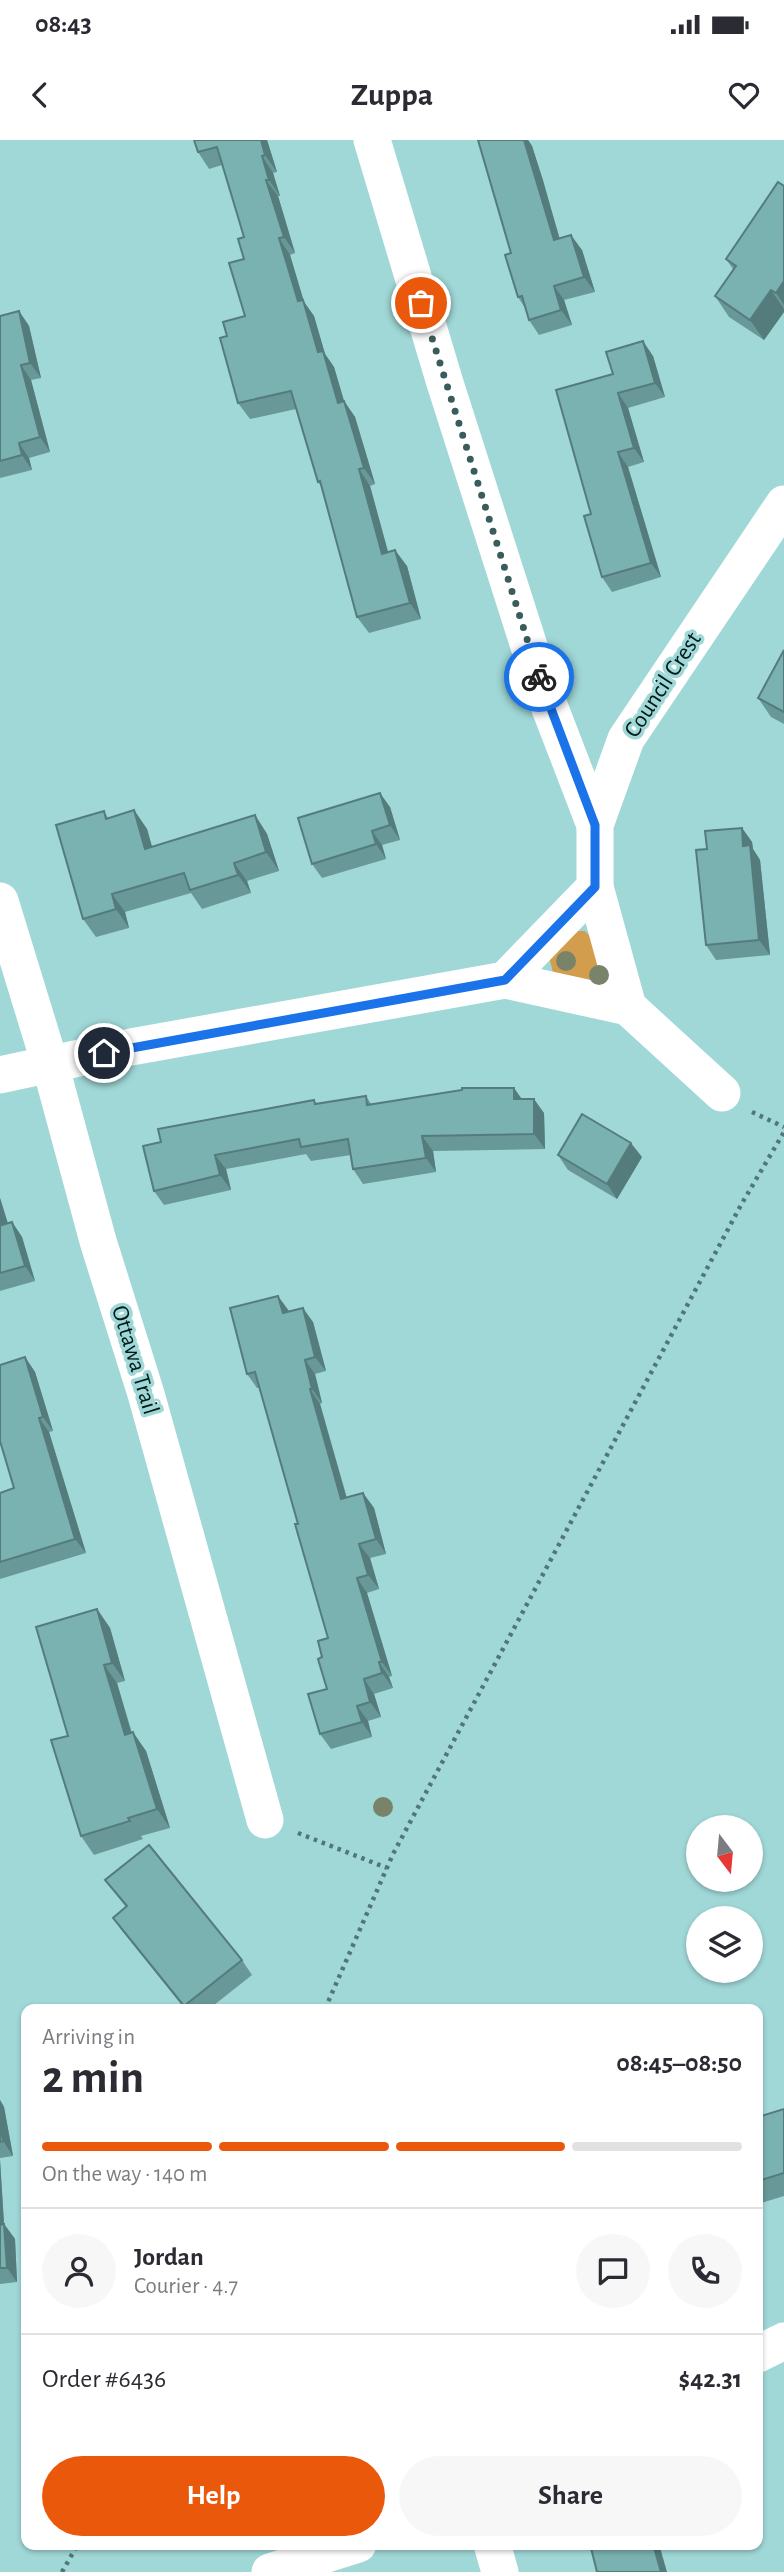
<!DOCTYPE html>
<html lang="en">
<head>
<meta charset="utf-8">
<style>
	body { margin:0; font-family:"Alegreya Sans",sans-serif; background:#f7f7f7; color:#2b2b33; height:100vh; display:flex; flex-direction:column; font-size:26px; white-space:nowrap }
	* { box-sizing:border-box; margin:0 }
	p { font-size:23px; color:#7c7c81 }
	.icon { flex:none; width:38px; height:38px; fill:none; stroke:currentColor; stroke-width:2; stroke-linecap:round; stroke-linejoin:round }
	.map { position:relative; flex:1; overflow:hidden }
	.details { position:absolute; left:21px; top:1864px; width:742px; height:546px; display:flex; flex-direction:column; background:#fff; border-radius:14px; box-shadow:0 2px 5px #0004 }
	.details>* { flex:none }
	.needle { width:46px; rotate:164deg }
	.controls { position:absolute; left:686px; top:1675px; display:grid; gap:14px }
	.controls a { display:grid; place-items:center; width:77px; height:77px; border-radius:50%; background:#fff; box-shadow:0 2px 5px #0004; font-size:35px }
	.pin { position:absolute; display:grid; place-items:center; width:60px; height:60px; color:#fff; margin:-30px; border:4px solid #fff; border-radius:50%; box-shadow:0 2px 7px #0007 }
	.courier { position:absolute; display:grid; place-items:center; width:70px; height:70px; margin:-35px; border:5px solid #1a73e8; border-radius:50%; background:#fff; color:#222; box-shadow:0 2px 9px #0007 }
	.headline em { font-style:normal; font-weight:600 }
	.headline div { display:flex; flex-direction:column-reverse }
	.headline { display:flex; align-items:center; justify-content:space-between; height:119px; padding:0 21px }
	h1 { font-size:46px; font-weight:600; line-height:52px }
	.bar { display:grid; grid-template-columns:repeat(4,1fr); gap:10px 7px; align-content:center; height:84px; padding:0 21px }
	.bar i { height:9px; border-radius:5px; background:#e1e1e2 }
	.bar .selected { background:#ea580c }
	.bar p { grid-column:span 4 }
	.line { display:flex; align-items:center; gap:18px; padding:0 21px; border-top:2px solid #e1e1e2 }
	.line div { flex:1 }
	.round { display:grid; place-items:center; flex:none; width:74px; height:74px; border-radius:37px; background:#f7f7f7 }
	.button { display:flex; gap:14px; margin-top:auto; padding:14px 21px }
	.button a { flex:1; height:80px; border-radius:42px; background:#ea580c; color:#fff; font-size:28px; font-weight:600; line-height:80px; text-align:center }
	.button a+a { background:#f7f7f7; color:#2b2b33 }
	.status { display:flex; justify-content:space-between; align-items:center; height:49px; padding:0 35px; background:#fff; direction:ltr }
	.status svg { height:19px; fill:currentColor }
	header { display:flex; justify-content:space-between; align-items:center; height:91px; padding:0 21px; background:#fff; font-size:32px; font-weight:600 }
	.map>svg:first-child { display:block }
	.green { fill:#d29d4c }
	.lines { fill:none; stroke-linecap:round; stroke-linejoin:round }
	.path { stroke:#507676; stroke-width:4.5; stroke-dasharray:3.5 5; stroke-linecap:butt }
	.minor { stroke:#fff; stroke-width:37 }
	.tree { fill:#79836a }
	.wall { fill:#699898 }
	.shaded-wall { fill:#557c7c }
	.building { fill:#7ab1b1; stroke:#557c7c; stroke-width:2 }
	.done { stroke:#3a5c5c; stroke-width:7; stroke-dasharray:0 12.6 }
	.route { stroke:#1a73e8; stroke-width:9 }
	.labels { text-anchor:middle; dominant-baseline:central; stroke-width:7; stroke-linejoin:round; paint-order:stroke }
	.street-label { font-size:24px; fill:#031919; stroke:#a0d8d7 }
</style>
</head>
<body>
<div class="status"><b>08:43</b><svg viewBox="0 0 49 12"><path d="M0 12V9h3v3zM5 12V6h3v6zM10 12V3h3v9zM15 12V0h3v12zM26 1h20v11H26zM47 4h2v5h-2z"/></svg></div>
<header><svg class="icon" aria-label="back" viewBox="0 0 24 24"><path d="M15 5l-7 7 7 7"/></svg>Zuppa<svg class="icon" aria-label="heart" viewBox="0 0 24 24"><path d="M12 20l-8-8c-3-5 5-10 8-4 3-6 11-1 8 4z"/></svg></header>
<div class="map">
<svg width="784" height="2432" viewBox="0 0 784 2432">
	<rect width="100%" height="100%" fill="#a0d8d7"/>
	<polygon class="green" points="575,791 585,791 591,797 605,845 553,832 549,817"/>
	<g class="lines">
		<g class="path">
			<polyline points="752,972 784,987"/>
			<polyline points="298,1693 387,1728"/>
			<polyline points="325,1869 393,1714 741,1065 784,992"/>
			<polyline points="62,2432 78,2404"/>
		</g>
		<g class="minor">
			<polyline points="372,0 445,243 543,550 595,685"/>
			<polyline points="0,761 50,924 98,1101 146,1254 265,1680"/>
			<polyline points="505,840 595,747"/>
			<polyline points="0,935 131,907 505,840 628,867"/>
			<polyline points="722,953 628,867 595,747 595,685 626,599 784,364"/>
			<polyline points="758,2214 784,2201"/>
			<polyline points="492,2404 500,2432"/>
			<polyline points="270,2432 358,2404"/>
		</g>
	</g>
	<g class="tree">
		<circle cx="566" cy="821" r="10"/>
		<circle cx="599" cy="835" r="10"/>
		<circle cx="383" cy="1667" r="10"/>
	</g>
	<g class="wall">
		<polygon points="194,0 267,0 277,32 273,33 280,56 278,56 295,113 290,115 304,162 314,176 325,214 334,227 344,261 355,277 375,344 370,346 388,412 407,426 421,479 369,493 357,477 322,347 318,342 296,269 250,279 238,263 227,196 245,176 244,97 222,25 209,29 198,12"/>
		<polygon points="478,0 528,0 532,6 560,99 582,110 595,152 564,160 572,185 539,195 529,180 525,168 518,157 511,113"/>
		<polygon points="784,46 784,172 764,200 729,177 715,156 733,129 726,119"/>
		<polygon points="19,171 29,186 41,238 31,240 50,312 29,318 32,330 0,338 0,176"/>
		<polygon points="653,216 665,257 628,268 644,322 628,327 661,437 612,452 602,437 591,374 613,234"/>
		<polygon points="784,510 784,584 771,577 758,558"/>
		<polygon points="390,667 400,700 382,705 386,719 322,738 312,724"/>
		<polygon points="134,670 147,689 152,707 255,675 267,694 279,731 247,741 251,753 202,769 191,753 125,772 129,788 96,797 83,779 104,671 108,678"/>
		<polygon points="742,688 752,702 753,709 760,720 770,815 716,820 706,805 707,709"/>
		<polygon points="366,956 371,964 522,959 544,973 545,1009 433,1011 436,1032 363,1044 353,1029 351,1015 311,1021 306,1014 226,1029 231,1050 164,1065 154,1051 161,1002 314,960 316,964"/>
		<polygon points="558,1015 642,1017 617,1059 568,1030"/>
		<polygon points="0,1058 8,1084 12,1082 22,1097 35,1141 0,1151"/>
		<polygon points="289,1171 313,1182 326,1231 315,1234 322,1263 320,1264 347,1358 363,1353 374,1368 386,1414 370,1418 379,1449 367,1453 392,1536 389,1537 393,1548 374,1554 381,1577 368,1581 372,1597 331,1609 320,1594 327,1549 322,1517 328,1498 298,1384 259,1248 257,1248 247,1234"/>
		<polygon points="25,1217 35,1232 53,1291 49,1292 86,1413 0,1439 0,1353 14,1348"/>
		<polygon points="97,1469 110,1488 125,1541 117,1543 132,1593 146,1611 170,1688 141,1696 143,1699 94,1715 81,1696 68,1596"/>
		<polygon points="105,1740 242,1820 252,1835 209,1869 185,1869 123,1792 113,1778 126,1767"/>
		<polygon points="0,1960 4,1967 13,2016 0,2018"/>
		<polygon points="784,1969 784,2056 758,2064 758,1977"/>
		<polygon points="0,2020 4,2084 15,2099 17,2142 0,2144"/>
	</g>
	<g class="shaded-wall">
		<polygon points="261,0 267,0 277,32 265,15"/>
		<polygon points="524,0 528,0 532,6 543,40 564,115 554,100"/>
		<polygon points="262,16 273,33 280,56 269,40"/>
		<polygon points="266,40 278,56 295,113 284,97"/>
		<polygon points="571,95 582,110 595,152 584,137"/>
		<polygon points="279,98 290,115 304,162 314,176 325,214 334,227 344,261 355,277 375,344 364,328 298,161"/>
		<polygon points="784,141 784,165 776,153"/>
		<polygon points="554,146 564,160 572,185 561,170"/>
		<polygon points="771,150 784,169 784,172 764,200 750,180"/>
		<polygon points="19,171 29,186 41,238 30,223"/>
		<polygon points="643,201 653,216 665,257 655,243"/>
		<polygon points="21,225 31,240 50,312 40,297"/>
		<polygon points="618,253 628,268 644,322 634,308"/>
		<polygon points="19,303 29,318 32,330 22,315"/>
		<polygon points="618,312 628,327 661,437 651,423"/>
		<polygon points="359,329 370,346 393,430 382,414"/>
		<polygon points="395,410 407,426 421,479 410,463"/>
		<polygon points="380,653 390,667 400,700 390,685"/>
		<polygon points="134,670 147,689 158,728 145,709"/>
		<polygon points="255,675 267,694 279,731 266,712"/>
		<polygon points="742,688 752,702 753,709 760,720 770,815 759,800 743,706"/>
		<polygon points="372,691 382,705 386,719 376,704"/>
		<polygon points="234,723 247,741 251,753 238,735"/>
		<polygon points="112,754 125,772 129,788 116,769"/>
		<polygon points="514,948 524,962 514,959"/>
		<polygon points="534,959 544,973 545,1009 534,994"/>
		<polygon points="422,996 433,1011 436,1032 426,1018"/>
		<polygon points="631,1003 642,1017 617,1059 607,1044"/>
		<polygon points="215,1015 226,1029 231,1050 220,1035"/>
		<polygon points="0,1058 13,1100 2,1085 0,1078"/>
		<polygon points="12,1082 22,1097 35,1141 25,1126"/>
		<polygon points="278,1156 289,1171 293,1187 283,1173"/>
		<polygon points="303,1168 313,1182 326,1231 315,1217"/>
		<polygon points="25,1217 35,1232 53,1291 43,1277"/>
		<polygon points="305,1220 315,1234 322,1263 312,1249"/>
		<polygon points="310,1249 320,1264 351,1374 341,1359"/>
		<polygon points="39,1278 49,1292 86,1413 75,1399"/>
		<polygon points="363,1353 374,1368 386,1414 376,1399"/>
		<polygon points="359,1404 370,1418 379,1449 368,1435"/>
		<polygon points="357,1438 367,1453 392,1536 382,1522"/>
		<polygon points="97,1469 110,1488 125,1541 112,1523"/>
		<polygon points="379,1522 389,1537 393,1548 382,1533"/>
		<polygon points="104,1525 117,1543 137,1613 125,1595"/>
		<polygon points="364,1539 374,1554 381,1577 370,1562"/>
		<polygon points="357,1566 368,1581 372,1597 362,1582"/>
		<polygon points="133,1592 146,1611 170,1688 157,1669"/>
		<polygon points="0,1960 4,1967 13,2016 3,2001 0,1985"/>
		<polygon points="0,2020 5,2100 0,2093"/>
		<polygon points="4,2084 15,2099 17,2142 7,2128"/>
		<polygon points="653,2404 659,2404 667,2432 661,2432"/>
	</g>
	<g class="building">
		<polygon points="194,0 261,0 265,15 262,16 269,40 266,40 284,97 279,98 298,161 303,160 318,212 323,211 338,263 344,261 364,328 359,329 382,414 395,410 410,463 357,477 320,341 318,342 291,251 238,263 220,198 227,196 223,182 245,176 229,123 244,119 238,99 244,97 217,7 198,12"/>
		<polygon points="478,0 524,0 554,100 571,95 584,137 554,146 561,170 529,180 522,156 518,157 505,115 511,113"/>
		<polygon points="778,42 784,46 784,141 776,153 771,150 750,180 715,156 736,126 726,119"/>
		<polygon points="19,171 30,223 21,225 40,297 19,303 22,315 0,321 0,176"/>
		<polygon points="643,201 655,243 618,253 634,308 618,312 651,423 602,437 584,376 591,374 556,250 613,234 606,212"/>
		<polygon points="784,510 784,572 758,558"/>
		<polygon points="380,653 390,685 372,691 376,704 312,724 298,678"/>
		<polygon points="134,670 145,709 255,675 266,712 234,723 238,735 190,750 184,733 112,754 116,769 83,779 56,685 104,671 106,679"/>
		<polygon points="742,688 743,706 750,705 759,800 706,805 696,710 707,709 705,691"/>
		<polygon points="462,948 514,948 514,959 534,959 534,994 422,996 426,1018 353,1029 348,999 301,1007 299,999 215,1015 220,1035 154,1051 143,1006 161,1002 158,989 314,960 315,964 366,956 367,965 462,950"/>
		<polygon points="582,974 631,1003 607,1044 558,1015"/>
		<polygon points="0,1078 2,1085 12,1082 25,1126 0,1133"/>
		<polygon points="278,1156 283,1173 303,1168 315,1217 305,1220 312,1249 310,1249 341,1359 363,1353 376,1399 359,1404 368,1435 357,1438 382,1522 379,1522 382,1533 364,1539 370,1562 357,1566 362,1582 320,1594 308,1554 327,1549 318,1519 322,1517 318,1501 328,1498 295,1384 298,1384 255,1232 247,1234 230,1168"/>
		<polygon points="25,1217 43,1277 39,1278 75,1399 0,1422 0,1353 14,1348 0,1301 0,1225"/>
		<polygon points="97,1469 112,1523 104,1525 125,1595 133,1592 157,1669 128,1678 130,1681 81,1696 51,1600 68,1596 36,1487"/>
		<polygon points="149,1705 242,1820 184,1866 113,1778 127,1766 105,1740"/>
		<polygon points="784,1969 784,2033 758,2041 758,1977"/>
		<polygon points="0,1985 3,2001 0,2002"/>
		<polygon points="4,2084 7,2128 0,2128 0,2085"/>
		<polygon points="590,2404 653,2404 661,2432 597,2432"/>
	</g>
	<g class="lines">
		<polyline class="done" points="421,163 539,537"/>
		<polyline class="route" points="104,913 505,840 595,747 595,685 539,537"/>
	</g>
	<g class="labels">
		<g class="street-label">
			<text transform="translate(663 545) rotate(-57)">Council Crest</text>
			<text transform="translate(135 1220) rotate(73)">Ottawa Trail</text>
		</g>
	</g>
</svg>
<div class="controls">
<a><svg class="needle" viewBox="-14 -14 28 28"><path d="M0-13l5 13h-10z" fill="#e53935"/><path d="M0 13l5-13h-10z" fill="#7c7c81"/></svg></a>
<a><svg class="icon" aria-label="layers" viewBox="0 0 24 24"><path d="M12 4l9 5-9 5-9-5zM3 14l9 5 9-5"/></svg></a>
</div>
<div class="pin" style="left:421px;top:163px;background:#ea580c"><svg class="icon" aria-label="bag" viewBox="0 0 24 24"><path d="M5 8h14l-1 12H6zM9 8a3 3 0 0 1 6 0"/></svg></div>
<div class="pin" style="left:104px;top:913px;background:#1f2937"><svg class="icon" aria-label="home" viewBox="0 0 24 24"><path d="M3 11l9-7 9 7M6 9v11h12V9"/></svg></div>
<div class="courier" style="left:539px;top:537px"><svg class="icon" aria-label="bike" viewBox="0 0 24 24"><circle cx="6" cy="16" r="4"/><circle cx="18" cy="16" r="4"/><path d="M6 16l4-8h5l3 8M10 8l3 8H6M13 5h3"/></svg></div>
<section class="details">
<div class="headline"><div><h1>2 min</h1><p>Arriving in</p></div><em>08:45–08:50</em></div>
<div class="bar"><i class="selected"></i><i class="selected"></i><i class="selected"></i><i></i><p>On the way · 140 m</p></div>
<div class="line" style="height:126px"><a class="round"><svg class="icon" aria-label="person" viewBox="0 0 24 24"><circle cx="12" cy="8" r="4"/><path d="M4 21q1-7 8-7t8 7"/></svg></a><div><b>Jordan</b><p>Courier · 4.7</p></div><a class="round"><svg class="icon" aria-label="chat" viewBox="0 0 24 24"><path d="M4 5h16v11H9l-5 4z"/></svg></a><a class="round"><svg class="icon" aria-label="phone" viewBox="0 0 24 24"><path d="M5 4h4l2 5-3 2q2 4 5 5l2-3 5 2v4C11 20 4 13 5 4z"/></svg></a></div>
<div class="line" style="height:91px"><div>Order #6436</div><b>$42.31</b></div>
<div class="button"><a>Help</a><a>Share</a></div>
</section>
</div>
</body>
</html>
